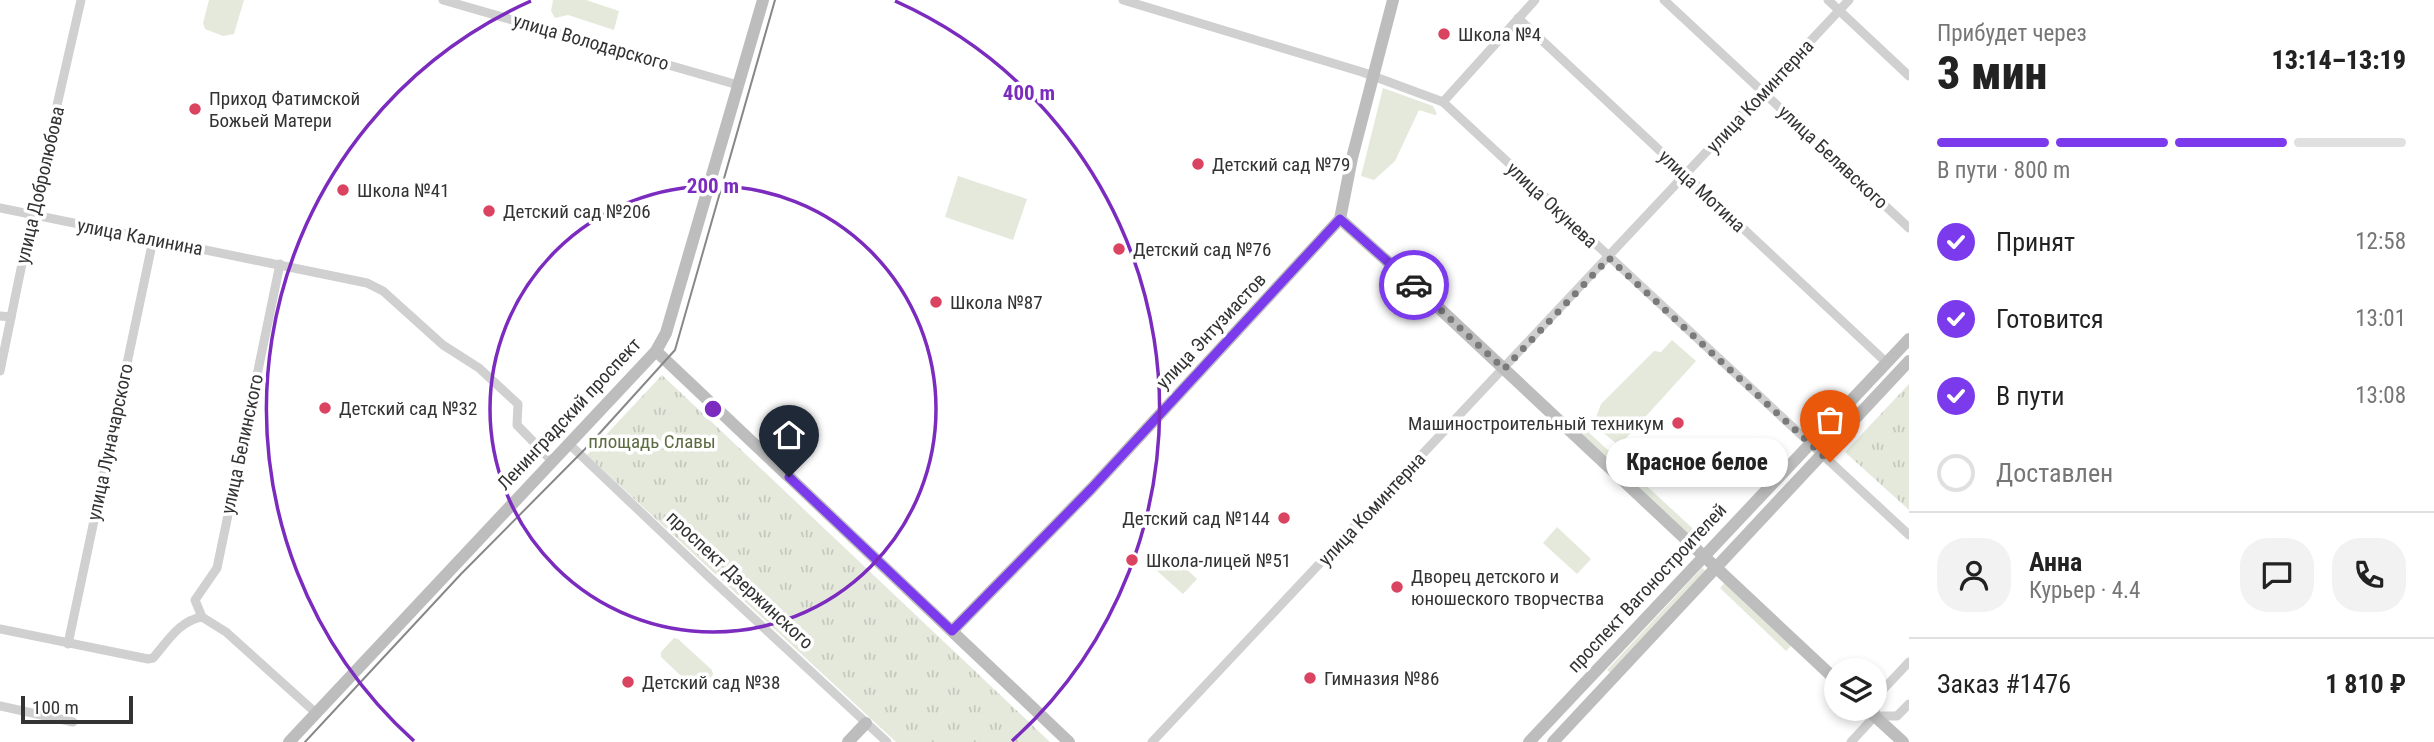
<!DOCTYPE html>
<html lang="ru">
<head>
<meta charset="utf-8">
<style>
	body { margin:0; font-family:"Roboto Condensed",sans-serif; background:#f2f2f2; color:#222; height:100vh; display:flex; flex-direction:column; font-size:26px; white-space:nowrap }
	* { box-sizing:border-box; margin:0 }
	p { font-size:23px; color:#767676 }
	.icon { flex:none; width:38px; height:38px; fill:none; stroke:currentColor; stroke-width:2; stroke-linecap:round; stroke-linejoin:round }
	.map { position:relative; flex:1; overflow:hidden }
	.drawer { display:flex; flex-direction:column; background:#fff; width:525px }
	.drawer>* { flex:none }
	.tools { position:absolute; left:1824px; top:658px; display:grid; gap:14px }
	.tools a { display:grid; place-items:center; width:63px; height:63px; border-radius:50%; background:#fff; box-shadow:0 4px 10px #0003; font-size:35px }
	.scale { position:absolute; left:21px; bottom:18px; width:112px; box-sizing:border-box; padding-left:7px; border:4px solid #333; border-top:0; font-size:19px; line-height:24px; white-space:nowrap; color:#333; -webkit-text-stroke:5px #fff; paint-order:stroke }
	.pin { position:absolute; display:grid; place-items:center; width:60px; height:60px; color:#fff; margin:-72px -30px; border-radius:50% 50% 50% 0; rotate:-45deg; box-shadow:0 0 7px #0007 }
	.pin .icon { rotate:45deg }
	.courier { position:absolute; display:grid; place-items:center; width:70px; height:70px; margin:-35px; border:5px solid #7c3aed; border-radius:50%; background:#fff; color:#222; box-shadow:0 2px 9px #0007 }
	.bubble { position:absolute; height:49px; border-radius:24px; background:#fff; box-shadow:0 4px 10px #0003; font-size:23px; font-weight:800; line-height:49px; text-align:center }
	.overview em { font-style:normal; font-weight:800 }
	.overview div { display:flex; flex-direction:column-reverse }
	.overview { display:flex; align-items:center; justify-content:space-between; height:119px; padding:0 28px }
	h1 { font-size:46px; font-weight:800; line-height:52px }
	.bar { display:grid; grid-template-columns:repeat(4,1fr); gap:10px 7px; align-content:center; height:84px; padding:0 28px }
	.bar i { height:9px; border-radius:5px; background:#e0e0e0 }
	.bar .selected { background:#7c3aed }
	.bar p { grid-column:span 4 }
	.line { display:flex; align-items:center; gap:18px; padding:0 28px; border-top:2px solid #e0e0e0 }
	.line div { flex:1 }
	.round { display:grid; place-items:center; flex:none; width:74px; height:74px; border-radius:28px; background:#f2f2f2 }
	ol { padding:0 28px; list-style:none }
	li { display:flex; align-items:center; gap:21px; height:77px }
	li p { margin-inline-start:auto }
	li .icon { padding:7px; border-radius:50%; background:#7c3aed; color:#fff; stroke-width:4 }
	li:last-child { color:#767676 }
	li i { width:38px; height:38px; border:4px solid #e0e0e0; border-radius:50% }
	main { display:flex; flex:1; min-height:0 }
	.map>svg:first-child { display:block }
	.green { fill:#e4e9dc }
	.park { fill:url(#park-tufts) }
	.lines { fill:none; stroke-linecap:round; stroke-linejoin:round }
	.street { stroke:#d0d0d0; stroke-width:9 }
	.secondary { stroke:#bdbdbd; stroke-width:12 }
	.tram { stroke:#888; stroke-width:2 }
	.done { stroke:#7a7a7a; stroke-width:7; stroke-dasharray:0 12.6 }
	.route { stroke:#7c3aed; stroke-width:9 }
	.ring { fill:none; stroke:#7b2cbf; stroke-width:3.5 }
	.poi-dot { fill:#da4461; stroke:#fff; stroke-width:2.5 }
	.labels { text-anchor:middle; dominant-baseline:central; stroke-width:7; stroke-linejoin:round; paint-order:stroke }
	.poi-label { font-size:19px; fill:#333; stroke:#fff; text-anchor:start }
	.street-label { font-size:19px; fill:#333; stroke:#fff }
	.park-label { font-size:19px; fill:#5b6c42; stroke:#fff }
	.centre { fill:#7b2cbf; stroke:#fff; stroke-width:3.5 }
	.ring-label { font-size:21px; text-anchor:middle; font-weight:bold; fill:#7b2cbf; stroke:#fff; stroke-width:7; stroke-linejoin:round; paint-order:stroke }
</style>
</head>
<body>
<main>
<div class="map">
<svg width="1909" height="742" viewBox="0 0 1909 742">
	<defs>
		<pattern id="park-tufts" width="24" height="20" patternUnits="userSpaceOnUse" patternTransform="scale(1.75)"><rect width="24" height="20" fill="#e4e9dc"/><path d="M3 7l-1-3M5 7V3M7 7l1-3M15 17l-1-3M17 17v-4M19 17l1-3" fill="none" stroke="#c4c8bd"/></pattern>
	</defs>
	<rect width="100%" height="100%" fill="#fff"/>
	<g class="green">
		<polygon points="209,0 244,0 234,34 223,36 205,29 203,23"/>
		<polygon points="553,0 586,0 619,11 614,30 568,15 555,18 551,11"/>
		<polygon points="1383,88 1433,106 1437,114 1435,115 1419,110 1395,161 1374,180 1361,176"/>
		<polygon points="958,176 1027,199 1013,240 945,217"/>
		<polygon points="1672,340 1696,361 1619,446 1598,428 1596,417 1601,404 1654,351 1661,352"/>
		<polygon points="1572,417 1703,538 1698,543 1567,422"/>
		<polygon points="1557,527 1591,559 1577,574 1543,543"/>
		<polygon points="1170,554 1197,579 1183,594 1155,569"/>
		<polygon points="1702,568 1707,572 1612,674 1607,670"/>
		<polygon points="1726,581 1793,644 1786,651 1720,588"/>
		<polygon points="674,638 678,639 712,670 713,675 699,690 695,689 661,657 661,652"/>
	</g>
	<g class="park">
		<polygon points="662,375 717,427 1050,742 896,742 587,455"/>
		<polygon points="1909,384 1909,510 1845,452"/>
	</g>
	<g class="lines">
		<g class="street">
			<polyline points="443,0 738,85"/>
			<polyline points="1123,0 1362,72 1443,102 1909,535"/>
			<polyline points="1664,0 1909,228"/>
			<polyline points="1828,0 1909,76"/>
			<polyline points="1518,18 1887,363"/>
			<polyline points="1443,102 1535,0"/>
			<polyline points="0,208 367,283 383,291 443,345 479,368 518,404 517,425 552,461"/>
			<polyline points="0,316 11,317"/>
			<polyline points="0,371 32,215 81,0"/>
			<polyline points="568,443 709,577 887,742"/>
			<polyline points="202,617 195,600 217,568 280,264"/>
			<path d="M0,629l148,30 5,-1c15,-17 26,-37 49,-41l24,15 90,81"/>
			<polyline points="68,644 153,240"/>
			<polyline points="0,706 73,722"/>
			<polyline points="1875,716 1897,716 1909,704"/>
			<polyline points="1152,742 1849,0"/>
			<polyline points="1851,742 1875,716 1877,696 1909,662"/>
		</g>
		<g class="secondary">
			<polyline points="1340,219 1424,294 1836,680"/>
			<polyline points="656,351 1069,742"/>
			<polyline points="952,631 1091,489 1340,219 1352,158 1393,0"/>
			<polyline points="1867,709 1903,742"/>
			<polyline points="289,742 656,351 666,333 763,0"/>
			<polyline points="848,742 866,723"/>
			<polyline points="1529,742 1909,339"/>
			<polyline points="1553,742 1909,361"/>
		</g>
		<polyline class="tram" points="305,742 461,574 589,445 675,350 775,0"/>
	</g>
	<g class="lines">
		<polyline class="done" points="1414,285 1504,369 1609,258 1830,462"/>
		<polyline class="route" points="789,477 952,631 1091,489 1340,219 1414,285"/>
	</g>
	<g class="ring">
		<circle cx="713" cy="409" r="223"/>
		<path d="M414 741A447 447 0 0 1 531 1M895 1A447 447 0 0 1 1012 741"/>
	</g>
	<g class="poi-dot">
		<circle cx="1444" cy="34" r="7"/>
		<circle cx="195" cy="109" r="7"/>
		<circle cx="1198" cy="164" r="7"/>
		<circle cx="343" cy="190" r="7"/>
		<circle cx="489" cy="211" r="7"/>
		<circle cx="1119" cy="249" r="7"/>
		<circle cx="936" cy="302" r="7"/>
		<circle cx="325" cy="408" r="7"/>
		<circle cx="1678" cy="423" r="7"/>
		<circle cx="1284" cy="518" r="7"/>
		<circle cx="1132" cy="560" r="7"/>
		<circle cx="1397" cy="587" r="7"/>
		<circle cx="1310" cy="678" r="7"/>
		<circle cx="628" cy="682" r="7"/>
	</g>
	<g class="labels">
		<g class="poi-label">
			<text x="1458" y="34">Школа №4</text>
			<text x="209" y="98">Приход Фатимской<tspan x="209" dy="22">Божьей Матери</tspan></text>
			<text x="1212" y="164">Детский сад №79</text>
			<text x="357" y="190">Школа №41</text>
			<text x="503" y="211">Детский сад №206</text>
			<text x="1133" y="249">Детский сад №76</text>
			<text x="950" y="302">Школа №87</text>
			<text x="339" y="408">Детский сад №32</text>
			<text x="1664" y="423" text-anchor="end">Машиностроительный техникум</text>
			<text x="1270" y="518" text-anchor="end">Детский сад №144</text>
			<text x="1146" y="560">Школа-лицей №51</text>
			<text x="1411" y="576">Дворец детского и<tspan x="1411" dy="22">юношеского творчества</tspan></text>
			<text x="1324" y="678">Гимназия №86</text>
			<text x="642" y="682">Детский сад №38</text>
		</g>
		<g class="street-label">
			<text transform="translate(591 42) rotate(16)">улица Володарского</text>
			<text transform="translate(1760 96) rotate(-47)">улица Коминтерна</text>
			<text transform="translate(1833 157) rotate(43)">улица Белявского</text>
			<text transform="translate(40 185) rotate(-77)">улица Добролюбова</text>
			<text transform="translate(1702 191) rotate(43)">улица Мотина</text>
			<text transform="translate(1552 205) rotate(43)">улица Окунева</text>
			<text transform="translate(140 237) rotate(11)">улица Калинина</text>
			<text transform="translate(1211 331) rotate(-47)">улица Энтузиастов</text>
			<text transform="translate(569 414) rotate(-47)">Ленинградский проспект</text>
			<text transform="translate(110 442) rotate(-78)">улица Луначарского</text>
			<text transform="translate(242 444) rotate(-78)">улица Белинского</text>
			<text transform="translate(1372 509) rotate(-47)">улица Коминтерна</text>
			<text transform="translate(740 580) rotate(43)">проспект Дзержинского</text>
			<text transform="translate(1647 588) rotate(-47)">проспект Вагоностроителей</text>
		</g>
		<g class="park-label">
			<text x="652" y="441">площадь Славы</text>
		</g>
	</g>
	<circle cx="713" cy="409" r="10" class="centre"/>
	<g class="ring-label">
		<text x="1029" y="100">400 m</text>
		<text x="713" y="193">200 m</text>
	</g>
</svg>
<div class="tools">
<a><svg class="icon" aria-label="layers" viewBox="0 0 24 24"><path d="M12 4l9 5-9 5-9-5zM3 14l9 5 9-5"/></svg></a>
</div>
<div class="scale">100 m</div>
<div class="pin" style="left:1830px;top:462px;background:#ea580c"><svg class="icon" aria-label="bag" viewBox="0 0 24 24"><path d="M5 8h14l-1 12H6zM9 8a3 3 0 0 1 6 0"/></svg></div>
<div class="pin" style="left:789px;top:477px;background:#1f2937"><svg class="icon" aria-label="home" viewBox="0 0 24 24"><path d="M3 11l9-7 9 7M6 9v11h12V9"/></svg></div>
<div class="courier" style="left:1414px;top:285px"><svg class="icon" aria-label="car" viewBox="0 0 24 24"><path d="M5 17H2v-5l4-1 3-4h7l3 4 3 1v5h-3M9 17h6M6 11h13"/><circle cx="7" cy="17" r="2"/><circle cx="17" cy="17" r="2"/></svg></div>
<div class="bubble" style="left:1606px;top:438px;width:182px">Красное белое</div>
</div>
<section class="drawer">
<div class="overview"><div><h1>3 мин</h1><p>Прибудет через</p></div><em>13:14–13:19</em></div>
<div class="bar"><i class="selected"></i><i class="selected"></i><i class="selected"></i><i></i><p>В пути · 800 m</p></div>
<ol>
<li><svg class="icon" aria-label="check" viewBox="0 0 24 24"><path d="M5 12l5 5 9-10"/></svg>Принят<p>12:58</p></li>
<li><svg class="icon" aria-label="check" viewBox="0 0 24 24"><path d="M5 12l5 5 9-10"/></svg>Готовится<p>13:01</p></li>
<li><svg class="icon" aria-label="check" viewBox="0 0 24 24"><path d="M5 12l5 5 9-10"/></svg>В пути<p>13:08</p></li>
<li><i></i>Доставлен</li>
</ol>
<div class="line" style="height:126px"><a class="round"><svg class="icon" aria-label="person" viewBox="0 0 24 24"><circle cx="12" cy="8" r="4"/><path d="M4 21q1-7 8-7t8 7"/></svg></a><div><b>Анна</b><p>Курьер · 4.4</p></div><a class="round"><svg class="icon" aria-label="chat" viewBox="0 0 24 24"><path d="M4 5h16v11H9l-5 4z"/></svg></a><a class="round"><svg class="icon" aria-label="phone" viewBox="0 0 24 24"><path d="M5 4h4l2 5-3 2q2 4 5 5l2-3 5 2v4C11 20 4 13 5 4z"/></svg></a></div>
<div class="line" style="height:91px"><div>Заказ #1476</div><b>1 810 ₽</b></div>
</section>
</main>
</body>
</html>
